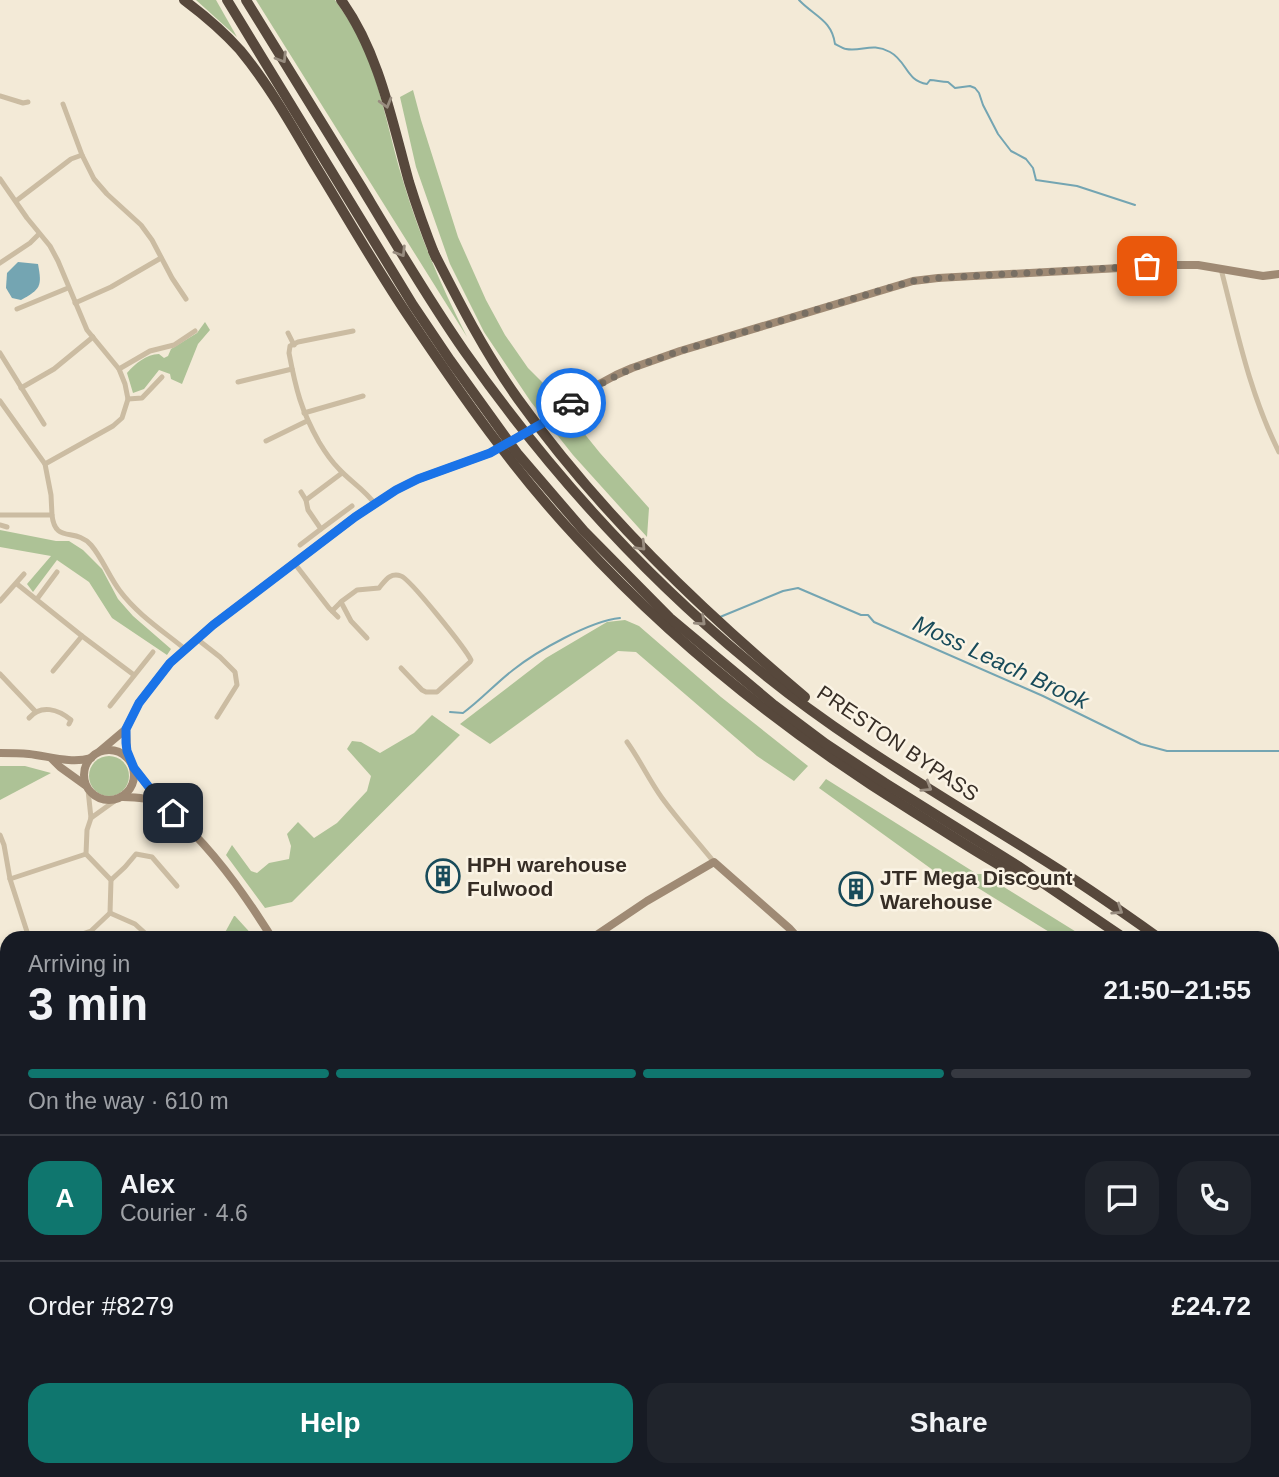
<!DOCTYPE html>
<html lang="en">
<head>
<meta charset="utf-8">
<style>
	body { margin:0; font-family:Helvetica,sans-serif; background:#20242c; color:#f1f3f6; height:100vh; display:flex; flex-direction:column; font-size:26px; white-space:nowrap }
	* { box-sizing:border-box; margin:0 }
	p { font-size:23px; color:#9ea1a6 }
	.icon { flex:none; width:38px; height:38px; fill:none; stroke:currentColor; stroke-width:2; stroke-linecap:round; stroke-linejoin:round }
	.map { position:relative; flex:1; overflow:hidden }
	.drawer { position:absolute; left:0px; top:931px; width:1279px; height:546px; display:flex; flex-direction:column; background:#171b24; border-radius:21px 21px 0 0; box-shadow:0 4px 10px #0003 }
	.drawer>* { flex:none }
	.pin { position:absolute; display:grid; place-items:center; width:60px; height:60px; color:#fff; margin:-30px; border-radius:14px; box-shadow:0 4px 10px #0006 }
	.courier { position:absolute; display:grid; place-items:center; width:70px; height:70px; margin:-35px; border:5px solid #1a73e8; border-radius:50%; background:#fff; color:#222; box-shadow:0 2px 9px #0007 }
	.summary em { font-style:normal; font-weight:700 }
	.summary div { display:flex; flex-direction:column-reverse }
	.summary { display:flex; align-items:center; justify-content:space-between; height:119px; padding:0 28px }
	h1 { font-size:46px; font-weight:700; line-height:52px }
	.bar { display:grid; grid-template-columns:repeat(4,1fr); gap:10px 7px; align-content:center; height:84px; padding:0 28px }
	.bar i { height:9px; border-radius:5px; background:#363941 }
	.bar .on { background:#0f766e }
	.bar p { grid-column:span 4 }
	.line { display:flex; align-items:center; gap:18px; padding:0 28px; border-top:2px solid #363941 }
	.line div { flex:1 }
	.round { display:grid; place-items:center; flex:none; width:74px; height:74px; border-radius:21px; background:#20242c }
	.action { display:flex; gap:14px; margin-top:auto; padding:14px 28px }
	.action a { flex:1; height:80px; border-radius:21px; background:#0f766e; color:#fff; font-size:28px; font-weight:700; line-height:80px; text-align:center }
	.action a+a { background:#20242c; color:#f1f3f6 }
	.map>svg:first-child { display:block }
	.green { fill:#adc296 }
	.water { fill:#74a5b2 }
	.lines { fill:none; stroke-linecap:round; stroke-linejoin:round }
	.stream { stroke:#74a5b2; stroke-width:2 }
	.street { stroke:#cbbca2; stroke-width:5 }
	.secondary { stroke:#9f8a74; stroke-width:8 }
	.highway { stroke:#57483c; stroke-width:10 }
	.secondary-bridge { stroke:#9f8a74; stroke-width:8 }
	.oneway { stroke:#988c7f }
	.done { stroke:#786f63; stroke-width:7; stroke-dasharray:0 12.6 }
	.route { stroke:#1a73e8; stroke-width:9 }
	.labels { text-anchor:middle; dominant-baseline:central; stroke-width:5; stroke-linejoin:round; paint-order:stroke }
	.street-label { font-size:21px; fill:#362d25; stroke:#faf3e4 }
	.poi-label { font-size:21px; font-weight:bold; fill:#362d25; stroke:#faf3e4; text-anchor:start }
	.water-label { font-size:23px; font-style:italic; fill:#184b5a; stroke:#faf3e4 }
</style>
</head>
<body>
<div class="map">
<svg width="1279" height="1477" viewBox="0 0 1279 1477">
	<rect width="100%" height="100%" fill="#f3ead7"/>
	<g class="green">
		<polygon points="196,0 216,0 237,37"/>
		<path d="M256,0h79c11,16 23,33 30,51 18,43 25,89 39,133 16,53 38,104 63,153z"/>
		<polygon points="413,90 421,120 458,237 486,300 505,335 528,368 546,386 600,453 649,508 647,537 573,455 531,402 484,332 450,264 416,167 400,97"/>
		<path d="M205,322l5,8 -12,14 -16,40 -11,-5 -1,-5 -11,-4 -15,19 -11,4 -6,-20c8,-9 19,-19 32,-19l5,4 4,-2 3,-7 26,-16z"/>
		<polygon points="0,530 56,541 69,541 83,550 102,569 118,599 133,616 171,649 167,655 112,618 89,582 57,560 33,592 27,584 51,556 0,547"/>
		<polygon points="625,620 639,626 721,697 808,766 794,781 757,756 636,652 618,651 490,744 460,724 546,658 607,622"/>
		<polygon points="432,715 460,735 292,902 265,908 226,855 232,845 251,871 257,873 269,863 289,859 291,846 287,834 298,822 314,838 337,823 367,791 371,776 347,749 352,741 361,742 380,753 414,733"/>
		<circle cx="109" cy="776" r="20"/>
		<polygon points="0,766 25,766 51,773 0,800"/>
		<polygon points="826,779 977,874 983,874 1086,938 1059,938 970,883 962,891 819,788"/>
		<polygon points="234,916 235,916 255,938 222,938"/>
		<polygon points="7,1379 7,1470 111,1470 117,1477 0,1477 0,1385"/>
		<polygon points="1184,1470 1237,1470 1234,1477 1177,1477"/>
	</g>
	<path class="water" d="M18,262l20,2c4,22 3,25 -17,36l-9,-2 -6,-10 1,-15z"/>
	<g class="lines">
		<g class="stream">
			<path d="M799,0c15,16 33,20 36,44 2,1 9,5 11,5 16,3 26,-7 44,3 17,9 16,29 37,32l3,-4c6,0 11,2 18,2l7,6 15,-2 5,2 4,5 4,12 15,29 13,17 15,8 7,9 3,12 41,6 58,19"/>
			<polyline points="720,617 783,591 798,588 861,615 868,615 874,622 1043,696 1141,744 1167,751 1279,751"/>
			<path d="M450,712l13,1c18,-13 33,-30 50,-43 24,-19 77,-49 107,-52"/>
		</g>
		<g class="street">
			<polyline points="0,96 23,103 28,102"/>
			<polyline points="63,104 82,155 94,179 107,194 141,225 152,240 172,278 186,299"/>
			<polyline points="0,179 27,218 50,246 58,261 87,330 119,369 125,384 128,399 122,418 113,426 45,464"/>
			<polyline points="16,201 71,159 82,155"/>
			<polyline points="0,263 30,243 39,234"/>
			<path d="M1221,269c16,62 29,126 58,183"/>
			<polyline points="75,303 111,287 161,258"/>
			<polyline points="17,309 68,288"/>
			<path d="M353,331l-55,11 -8,4 -1,7c7,37 12,57 30,89 6,10 12,19 20,27 12,13 25,20 36,35"/>
			<polyline points="288,333 294,345"/>
			<polyline points="0,353 44,424"/>
			<polyline points="119,369 150,351 174,345 195,331"/>
			<polyline points="238,382 292,369"/>
			<polyline points="21,388 54,369 93,337"/>
			<polyline points="128,399 142,398 162,377"/>
			<polyline points="0,401 45,464 51,495 52,515 0,515"/>
			<polyline points="304,413 363,396"/>
			<polyline points="266,441 307,421"/>
			<polyline points="301,492 306,500 342,473"/>
			<polyline points="306,500 308,510 321,529 352,506"/>
			<path d="M52,515c3,29 23,12 39,30 12,14 18,32 29,46 17,23 43,40 65,58"/>
			<polyline points="0,525 7,527"/>
			<polyline points="300,545 321,529"/>
			<polyline points="295,564 329,608 338,617"/>
			<polyline points="17,584 82,636 134,675"/>
			<polyline points="37,599 57,572"/>
			<polyline points="0,601 24,574"/>
			<polyline points="341,602 351,621 367,638"/>
			<path d="M332,611l10,-10 15,-11 22,-2c6,-7 11,-16 22,-12 9,3 64,72 70,84l-1,2 -33,30h-11l-4,-2 -21,-22"/>
			<polyline points="197,639 220,657 235,672 237,685 217,717"/>
			<polyline points="53,671 82,636"/>
			<polyline points="0,674 35,711"/>
			<polyline points="110,706 153,652"/>
			<path d="M29,718c12,-14 29,-9 42,2l-2,4"/>
			<path d="M627,742c13,18 22,38 35,56 16,22 35,43 52,64"/>
			<polyline points="91,818 116,800"/>
			<polyline points="0,835 4,845 10,879 29,938"/>
			<polyline points="10,879 86,854"/>
			<polyline points="111,880 125,867 136,854 152,857 177,886"/>
			<polyline points="110,913 135,924 146,934 159,938"/>
			<polyline points="70,938 91,931 110,913 111,880 86,854 87,830 91,818 88,790"/>
			<polyline points="0,1261 7,1274"/>
			<polyline points="0,1316 7,1312"/>
			<polyline points="1272,1316 1279,1307"/>
			<polyline points="0,1382 7,1376"/>
			<polyline points="1272,1418 1279,1424"/>
			<polyline points="464,1470 472,1477"/>
			<polyline points="836,1470 839,1477"/>
			<polyline points="370,1477 375,1474 395,1473"/>
			<polyline points="969,1477 1009,1470"/>
		</g>
		<g class="secondary">
			<polyline points="543,423 590,389 616,375 632,368 680,351 913,281 938,278 1174,265 1198,265 1263,276 1279,274"/>
			<polyline points="126,729 127,751 130,760"/>
			<circle cx="109" cy="775" r="25"/>
			<polyline points="100,751 126,729 139,703 170,663 213,625 355,517 396,490 418,479 490,453"/>
			<path d="M0,753c10,0 19,0 29,1 19,2 42,10 62,4"/>
			<polyline points="52,759 60,767 85,785"/>
			<polyline points="134,768 152,791 158,802"/>
			<path d="M123,797c12,0 27,1 37,7 13,7 23,19 33,29 31,32 55,67 79,105"/>
			<polyline points="592,938 647,901 714,862 789,928 798,938"/>
			<polyline points="647,1470 652,1477"/>
			<polyline points="242,1477 244,1470"/>
			<polyline points="1154,1477 1162,1470"/>
		</g>
		<g class="highway">
			<path d="M184,0c20,15 39,31 56,50 29,35 52,76 75,115 32,52 62,105 96,155 51,76 104,152 167,219 99,107 210,195 334,272 40,25 80,52 123,74"/>
			<polyline points="227,0 413,305 450,360 517,453 584,531 670,618 774,705 826,744 885,783 1018,866 1124,938"/>
			<path d="M246,0c39,63 77,125 116,188 33,55 66,111 103,164 81,115 175,220 284,310 87,73 186,130 282,190 44,27 86,56 128,86"/>
			<path d="M341,0c38,52 51,121 68,182 8,26 17,51 27,76"/>
			<path d="M433,251c26,51 52,102 85,148 81,113 181,209 287,298"/>
			<polyline points="1272,1021 1279,1027"/>
			<polyline points="1272,1047 1279,1052"/>
		</g>
		<polyline class="secondary-bridge" points="490,453 543,423"/>
	</g>
	<defs><path id="oneway-chevron" d="M-2-3.5L2.5 0L-2 3.5" fill="none" stroke-width="1.6" stroke-linecap="round" stroke-linejoin="round" transform="scale(1.75)"/></defs>
	<g class="oneway">
		<use href="#oneway-chevron" transform="translate(282 58) rotate(58)"/>
		<use href="#oneway-chevron" transform="translate(386 103) rotate(74)"/>
		<use href="#oneway-chevron" transform="translate(401 252) rotate(58)"/>
		<use href="#oneway-chevron" transform="translate(641 546) rotate(47)"/>
		<use href="#oneway-chevron" transform="translate(701 621) rotate(43)"/>
		<use href="#oneway-chevron" transform="translate(927 787) rotate(32)"/>
		<use href="#oneway-chevron" transform="translate(1118 910) rotate(34)"/>
	</g>
	<g class="lines">
		<path class="done" d="M571,403c51,-38 113,-53 173,-71 56,-17 113,-35 169,-51l25,-3 209,-12"/>
		<polyline class="route" points="173,813 158,802 152,791 134,768 127,751 126,743 126,729 139,703 170,663 213,625 355,517 396,490 418,479 490,453 543,423 571,403"/>
	</g>
	<defs>
		<symbol id="building-ring" viewBox="-11 -11 22 22"><circle r="9.5" fill="#faf3e4" stroke="#184b5a" stroke-width="1.5"/><path d="M-4-6H4V6H1V3H-1V6H-4ZM-2.5-4.3h1.7v1.8h-1.7ZM.8-4.3h1.7v1.8H.8ZM-2.5-1h1.7V.8h-1.7ZM.8-1h1.7V.8H.8Z" fill="#184b5a"/></symbol>
	</defs>
	<g fill-rule="evenodd">
		<use href="#building-ring" x="424" y="857" width="38" height="38"/>
		<use href="#building-ring" x="837" y="870" width="38" height="38"/>
	</g>
	<g class="labels">
		<g class="street-label">
			<text transform="translate(898 743) rotate(34)">PRESTON BYPASS</text>
		</g>
		<g class="poi-label">
			<text x="467" y="864">HPH warehouse<tspan x="467" dy="24">Fulwood</tspan></text>
			<text x="880" y="877">JTF Mega Discount<tspan x="880" dy="24">Warehouse</tspan></text>
		</g>
		<g class="water-label">
			<text transform="translate(1001 662) rotate(25)">Moss Leach Brook</text>
		</g>
	</g>
</svg>
<div class="pin" style="left:1147px;top:266px;background:#ea580c"><svg class="icon" aria-label="bag" viewBox="0 0 24 24"><path d="M5 8h14l-1 12H6zM9 8a3 3 0 0 1 6 0"/></svg></div>
<div class="pin" style="left:173px;top:813px;background:#1f2937"><svg class="icon" aria-label="home" viewBox="0 0 24 24"><path d="M3 11l9-7 9 7M6 9v11h12V9"/></svg></div>
<div class="courier" style="left:571px;top:403px"><svg class="icon" aria-label="car" viewBox="0 0 24 24"><path d="M5 17H2v-5l4-1 3-4h7l3 4 3 1v5h-3M9 17h6M6 11h13"/><circle cx="7" cy="17" r="2"/><circle cx="17" cy="17" r="2"/></svg></div>
<section class="drawer">
<div class="summary"><div><h1>3 min</h1><p>Arriving in</p></div><em>21:50–21:55</em></div>
<div class="bar"><i class="on"></i><i class="on"></i><i class="on"></i><i></i><p>On the way · 610 m</p></div>
<div class="line" style="height:126px"><b class="round" style="background:#0f766e;color:#fff">A</b><div><b>Alex</b><p>Courier · 4.6</p></div><a class="round"><svg class="icon" aria-label="chat" viewBox="0 0 24 24"><path d="M4 5h16v11H9l-5 4z"/></svg></a><a class="round"><svg class="icon" aria-label="phone" viewBox="0 0 24 24"><path d="M5 4h4l2 5-3 2q2 4 5 5l2-3 5 2v4C11 20 4 13 5 4z"/></svg></a></div>
<div class="line" style="height:91px"><div>Order #8279</div><b>£24.72</b></div>
<div class="action"><a>Help</a><a>Share</a></div>
</section>
</div>
</body>
</html>
